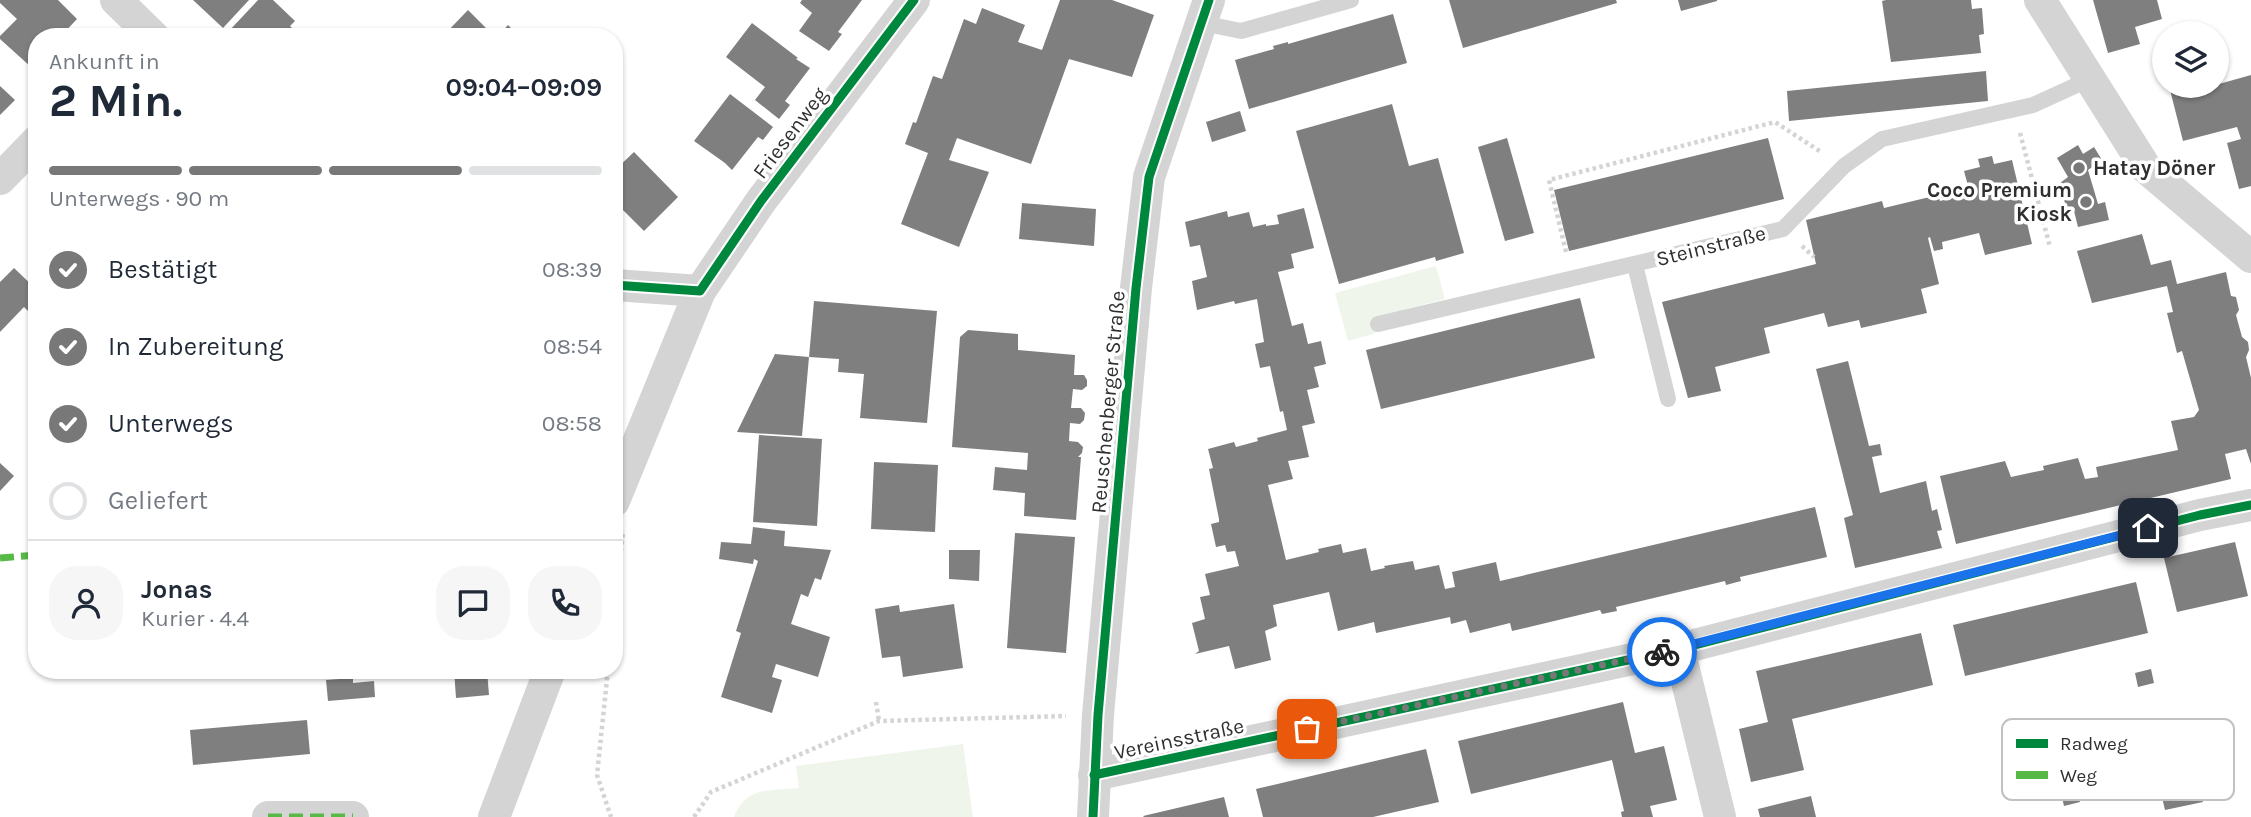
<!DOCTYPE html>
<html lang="de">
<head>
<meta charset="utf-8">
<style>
	body { margin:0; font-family:Karla,sans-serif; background:#f6f6f7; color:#1f2937; height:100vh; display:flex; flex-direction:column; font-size:26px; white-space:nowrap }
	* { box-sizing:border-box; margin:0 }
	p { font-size:23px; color:#747a83 }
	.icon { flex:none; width:38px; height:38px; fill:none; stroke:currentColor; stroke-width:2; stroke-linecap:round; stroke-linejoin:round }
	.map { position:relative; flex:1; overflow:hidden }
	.side { position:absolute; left:28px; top:28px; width:595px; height:651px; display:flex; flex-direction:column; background:#fff; border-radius:28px; box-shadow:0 2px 5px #0004 }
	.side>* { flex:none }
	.fabs { position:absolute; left:2152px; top:21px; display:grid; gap:14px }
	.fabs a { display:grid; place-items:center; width:77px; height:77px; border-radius:50%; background:#fff; box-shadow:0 2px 5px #0004; font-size:35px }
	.pin { position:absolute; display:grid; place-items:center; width:60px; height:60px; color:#fff; margin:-30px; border-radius:14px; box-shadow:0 4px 10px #0006 }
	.courier { position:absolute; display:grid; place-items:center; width:70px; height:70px; margin:-35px; border:5px solid #1a73e8; border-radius:50%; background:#fff; color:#222; box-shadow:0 2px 9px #0007 }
	.overview em { font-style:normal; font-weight:700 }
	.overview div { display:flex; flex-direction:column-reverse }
	.overview { display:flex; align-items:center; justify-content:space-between; height:119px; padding:0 21px }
	h1 { font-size:46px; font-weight:700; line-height:52px }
	.bar { display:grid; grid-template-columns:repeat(4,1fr); gap:10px 7px; align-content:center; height:84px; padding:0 21px }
	.bar i { height:9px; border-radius:5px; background:#e0e1e3 }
	.bar .active { background:#787878 }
	.bar p { grid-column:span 4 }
	.line { display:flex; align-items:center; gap:18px; padding:0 21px; border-top:2px solid #e0e1e3 }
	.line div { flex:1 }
	.round { display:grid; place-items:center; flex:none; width:74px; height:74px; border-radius:28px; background:#f6f6f7 }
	ol { padding:0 21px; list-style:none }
	li { display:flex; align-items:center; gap:21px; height:77px }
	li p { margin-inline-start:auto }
	li .icon { padding:7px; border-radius:50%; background:#787878; color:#fff; stroke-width:4 }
	li:last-child { color:#747a83 }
	li i { width:38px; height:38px; border:4px solid #e0e1e3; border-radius:50% }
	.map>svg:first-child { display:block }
	.green { fill:#f0f5ec }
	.building { fill:#7f7f7f }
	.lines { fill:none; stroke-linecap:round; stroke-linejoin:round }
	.path { stroke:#d4d4d4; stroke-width:4.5; stroke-dasharray:3.5 3.5; stroke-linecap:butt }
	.lane { stroke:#d4d4d4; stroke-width:16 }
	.street { stroke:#d4d4d4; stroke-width:32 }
	.quiet { stroke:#58b947; stroke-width:7; stroke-dasharray:14 7; stroke-linecap:butt }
	.cycleway-casing { stroke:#fff; stroke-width:13 }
	.cycleway { stroke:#00873e; stroke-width:9 }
	.done { stroke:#787878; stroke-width:7; stroke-dasharray:0 12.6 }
	.route { stroke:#1a73e8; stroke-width:9 }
	.poi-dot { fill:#787878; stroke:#fff; stroke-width:2.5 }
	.labels { text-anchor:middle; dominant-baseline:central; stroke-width:7; stroke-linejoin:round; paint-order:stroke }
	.street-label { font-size:21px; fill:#2f2f2f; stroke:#fff }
	.poi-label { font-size:21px; font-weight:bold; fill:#2f2f2f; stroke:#fff; text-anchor:start }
	.key { fill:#fff; stroke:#c1c1c1; stroke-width:2 }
	.key-label { font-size:19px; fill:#2f2f2f }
</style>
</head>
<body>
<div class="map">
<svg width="2251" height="817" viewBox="0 0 2251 817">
	<rect width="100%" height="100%" fill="#fff"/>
	<g class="green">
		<polygon points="1436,266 1445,299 1373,318 1376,333 1348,341 1335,293"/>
		<path d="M963,744l10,73h-239c12,-31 36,-26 65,-29l-3,-22z"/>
	</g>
	<g class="building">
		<polygon points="0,0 58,0 77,19 60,37 37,37 37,61 31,67 0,39 0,36 17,19 0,3"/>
		<polygon points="193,0 249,0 223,28"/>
		<polygon points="258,0 273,0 295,21 290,26 301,37 231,37 227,33"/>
		<polygon points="802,0 862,0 838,32 842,34 829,51 799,31 812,13 800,3"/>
		<polygon points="1060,0 1112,0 1154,15 1132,77 1069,59 1031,164 957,138 949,160 989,172 959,247 901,224 928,153 905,144 913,122 916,123 933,76 942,79 964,19 976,24 982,8 1025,25 1018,42 1042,50"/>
		<polygon points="1449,0 1616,0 1617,3 1463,48"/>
		<polygon points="1678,0 1717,0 1717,1 1681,11"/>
		<polygon points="1886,0 1971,0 1972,9 1982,8 1984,34 1979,35 1981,53 1891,62 1882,1"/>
		<polygon points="2093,0 2157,0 2162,19 2135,27 2140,44 2108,53"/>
		<polygon points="468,10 495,37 442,37"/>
		<polygon points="1393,14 1407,63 1249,109 1235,60 1274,49 1273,46 1288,42 1288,44"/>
		<polygon points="752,23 798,58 796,59 810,68 785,101 790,105 779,119 755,100 765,87 726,57"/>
		<polygon points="508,25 520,37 497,37"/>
		<polygon points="2165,51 2165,69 2164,70 2159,53"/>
		<polygon points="1986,71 1988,101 1789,121 1787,91"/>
		<polygon points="2251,75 2251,186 2239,189 2227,143 2241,139 2237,127 2183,141 2169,86 2217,86 2217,79 2219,84"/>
		<polygon points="0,86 15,100 0,115"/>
		<polygon points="730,94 773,127 763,140 758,137 732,170 725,163 694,141"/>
		<polygon points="1392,104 1409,166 1438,158 1464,253 1436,261 1435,257 1339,284 1296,131"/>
		<polygon points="1240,111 1246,131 1212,142 1206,122"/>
		<polygon points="1507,138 1534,233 1505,241 1478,147"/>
		<polygon points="1768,138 1784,199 1569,251 1554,190"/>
		<polygon points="2078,145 2083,154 2094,147 2102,160 2088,170 2098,204 2105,202 2109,220 2078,227 2074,211 2067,212 2060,183 2068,177 2057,158"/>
		<polygon points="634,152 678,197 644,231 614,201 614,171"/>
		<polygon points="1992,156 1994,164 2012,160 2032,244 1985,255 1979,233 1942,242 1943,249 1934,251 1930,237 1928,238 1939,284 1921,289 1927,313 1861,328 1859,320 1828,327 1824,313 1764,328 1770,353 1715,367 1721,391 1688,398 1662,302 1816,264 1806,220 1882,201 1884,208 1938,195 1940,201 1970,193 1964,171 1980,167 1978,159"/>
		<polygon points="1022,203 1096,209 1094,246 1019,239"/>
		<polygon points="1304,208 1314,248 1291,254 1294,268 1278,272 1292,326 1303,323 1308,344 1321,341 1326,364 1314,367 1319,387 1307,390 1315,423 1302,426 1309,457 1288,461 1293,479 1268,485 1286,560 1319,552 1318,549 1341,544 1343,553 1366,548 1371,571 1385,568 1384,566 1413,561 1415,570 1439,565 1445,589 1455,587 1452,572 1496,562 1500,581 1815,507 1827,557 1740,577 1741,581 1726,585 1725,581 1616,607 1617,611 1602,614 1600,610 1512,631 1510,623 1470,633 1466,620 1451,624 1450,617 1376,633 1374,622 1338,631 1329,592 1273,605 1277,626 1265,631 1271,660 1235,669 1229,646 1195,654 1199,651 1192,623 1205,619 1200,597 1210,595 1205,574 1239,566 1235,551 1227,552 1225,545 1216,547 1211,524 1219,522 1219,519 1209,469 1213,468 1208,449 1234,442 1236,447 1258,441 1257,438 1287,430 1283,411 1280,412 1270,366 1260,368 1255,344 1264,342 1257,299 1235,304 1234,301 1197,310 1192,281 1207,277 1200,245 1190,247 1185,222 1227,211 1228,217 1249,212 1253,227 1266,224 1266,226 1279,224 1277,215"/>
		<polygon points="2142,234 2151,265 2171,260 2177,284 2226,272 2231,296 2236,297 2239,310 2236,315 2242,337 2248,342 2249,350 2246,357 2251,378 2251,464 2246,449 2225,454 2231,479 1956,544 1940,476 2005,461 2011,477 2044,470 2043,466 2078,458 2085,479 2098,477 2096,467 2178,450 2171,421 2194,417 2199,410 2182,351 2177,353 2167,313 2173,312 2167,286 2092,303 2077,251"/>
		<polygon points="14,268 37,290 37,313 33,316 24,307 0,332 0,282"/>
		<polygon points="1580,298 1595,358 1381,409 1366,350"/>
		<polygon points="814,301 937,311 927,423 860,418 864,374 838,372 839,359 809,357 802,436 737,432 775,354 809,357"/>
		<polygon points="614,320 619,320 618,373 614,373"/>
		<polygon points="968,330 1018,334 1018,350 1075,355 1074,375 1084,375 1087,380 1087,386 1082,390 1073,389 1071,408 1081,408 1085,413 1084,420 1080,424 1070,423 1069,441 1078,442 1083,447 1082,453 1078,457 1081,457 1076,520 1024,516 1025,493 993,490 995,467 1027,470 1028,453 952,447 960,337"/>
		<polygon points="1848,361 1869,446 1880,444 1882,455 1872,457 1880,493 1926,481 1932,511 1937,509 1942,530 1937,531 1942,548 1855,568 1844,518 1853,515 1816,369"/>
		<polygon points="759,435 822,439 817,526 753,522"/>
		<polygon points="874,462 938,465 935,532 871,529"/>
		<polygon points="0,463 14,476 0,491"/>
		<polygon points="753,527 785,531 784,546 831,550 821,580 815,578 808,597 801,594 791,624 830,637 818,677 776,664 772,677 782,680 772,713 721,697 741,633 736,631 758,561 754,559 753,564 719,559 721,542 751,544"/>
		<polygon points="1015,533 1075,537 1066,653 1007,648"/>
		<polygon points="2235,542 2248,596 2177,612 2164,558"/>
		<polygon points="949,550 980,550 979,581 949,579"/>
		<polygon points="2136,582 2148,633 1965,676 1953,625"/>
		<polygon points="954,604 963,668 903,677 900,656 882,658 875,609 899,605 900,612"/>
		<polygon points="1921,633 1933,685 1792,719 1804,770 1751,782 1739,729 1768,722 1756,671"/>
		<polygon points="2151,669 2154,683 2138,687 2135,673"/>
		<polygon points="454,670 487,670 489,695 456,698"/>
		<polygon points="353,678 353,683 374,681 375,697 328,701 326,680"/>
		<polygon points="1623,702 1635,753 1664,746 1677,800 1650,806 1653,817 1622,817 1621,812 1624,811 1612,760 1471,794 1458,741"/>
		<polygon points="307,720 310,754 193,765 190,730"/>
		<polygon points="1426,749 1439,802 1373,817 1263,817 1256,789"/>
		<polygon points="2196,764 2203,802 2165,810 2161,793 2178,790 2174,769"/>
		<polygon points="2078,793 2080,802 2064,806 2062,797"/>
		<polygon points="1811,796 1816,817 1760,817 1758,809"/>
		<polygon points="1224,797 1229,817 1144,817 1143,816"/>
	</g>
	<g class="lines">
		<g class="path">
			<polyline points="2020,133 2050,247"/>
			<polyline points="1802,246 1814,257"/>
			<polyline points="1566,252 1549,180 1775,122 1821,152"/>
			<polyline points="614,614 623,532"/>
			<polyline points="608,670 597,775 611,817"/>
			<polyline points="876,702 879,721"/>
			<polyline points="694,817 711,792 879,721 1066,716"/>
		</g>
		<g class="lane">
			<polyline points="1202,23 1241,31 1351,0"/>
			<polyline points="1635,265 1668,399"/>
			<polyline points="1378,324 1783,229 1844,166 1882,139 2033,105 2090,79"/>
		</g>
		<g class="street">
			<polyline points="116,0 154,37"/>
			<polyline points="2040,0 2146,168 2251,257"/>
			<polyline points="0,179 37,141"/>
			<polyline points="614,285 700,291"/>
			<polyline points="614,501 700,291 761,201 914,0"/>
			<polyline points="1679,649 1720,817"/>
			<polyline points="1094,775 1679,649 2200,515 2251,505"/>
			<polyline points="268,817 353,817"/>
			<polyline points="494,817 550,670"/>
			<polyline points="1093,817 1098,715 1136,288 1149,177 1209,0"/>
		</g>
		<g class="quiet">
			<polyline points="614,495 618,493"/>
			<polyline points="0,558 37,555"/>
			<polyline points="268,817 353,817"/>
		</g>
		<defs>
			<g id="cycleway">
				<polyline points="614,285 700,291 761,201 914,0"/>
				<polyline points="1094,775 1679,649 2200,515 2251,505"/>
				<polyline points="1093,817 1098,715 1136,288 1149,177 1209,0"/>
			</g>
		</defs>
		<use href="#cycleway" class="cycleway-casing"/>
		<use href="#cycleway" class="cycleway"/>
	</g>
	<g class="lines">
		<polyline class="done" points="1307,729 1662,652"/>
		<polyline class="route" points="1662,652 2148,528"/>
	</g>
	<g class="poi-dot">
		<circle cx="2079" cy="168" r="7"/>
		<circle cx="2086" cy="202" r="7"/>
	</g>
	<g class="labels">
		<g class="street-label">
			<text transform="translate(790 133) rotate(-53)">Friesenweg</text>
			<text transform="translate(1711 246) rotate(-14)">Steinstraße</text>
			<text transform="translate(1108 402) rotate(-85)">Reuschenberger Straße</text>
			<text transform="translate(1179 739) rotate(-12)">Vereinsstraße</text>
		</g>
		<g class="poi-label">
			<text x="2093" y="168">Hatay Döner</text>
			<text x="2072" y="190" text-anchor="end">Coco Premium<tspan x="2072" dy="24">Kiosk</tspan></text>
		</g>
	</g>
	<rect x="2002" y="719" width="232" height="81" rx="10" class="key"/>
	<rect x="2016" y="739" width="32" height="9" fill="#00873e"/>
	<rect x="2016" y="771" width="32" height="8" fill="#58b947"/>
	<g class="key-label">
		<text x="2060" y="750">Radweg</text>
		<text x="2060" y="782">Weg</text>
	</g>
</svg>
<div class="fabs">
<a><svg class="icon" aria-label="layers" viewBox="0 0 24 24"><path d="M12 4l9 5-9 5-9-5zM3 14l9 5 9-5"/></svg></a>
</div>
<div class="pin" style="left:1307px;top:729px;background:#ea580c"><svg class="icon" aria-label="bag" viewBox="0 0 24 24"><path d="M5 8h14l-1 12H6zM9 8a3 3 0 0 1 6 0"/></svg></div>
<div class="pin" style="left:2148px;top:528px;background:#1f2937"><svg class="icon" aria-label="home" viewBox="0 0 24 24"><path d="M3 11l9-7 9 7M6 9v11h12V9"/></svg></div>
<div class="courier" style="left:1662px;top:652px"><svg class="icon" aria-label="bike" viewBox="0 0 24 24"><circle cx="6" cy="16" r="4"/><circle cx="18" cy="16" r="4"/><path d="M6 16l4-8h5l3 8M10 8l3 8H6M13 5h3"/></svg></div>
<section class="side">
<div class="overview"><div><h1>2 Min.</h1><p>Ankunft in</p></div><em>09:04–09:09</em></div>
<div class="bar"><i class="active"></i><i class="active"></i><i class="active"></i><i></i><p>Unterwegs · 90 m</p></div>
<ol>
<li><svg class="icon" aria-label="check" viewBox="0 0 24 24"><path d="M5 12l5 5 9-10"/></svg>Bestätigt<p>08:39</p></li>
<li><svg class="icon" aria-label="check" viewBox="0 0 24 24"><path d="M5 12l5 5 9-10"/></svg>In Zubereitung<p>08:54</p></li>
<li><svg class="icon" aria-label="check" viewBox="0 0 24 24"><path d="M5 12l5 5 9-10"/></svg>Unterwegs<p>08:58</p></li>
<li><i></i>Geliefert</li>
</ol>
<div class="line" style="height:126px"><a class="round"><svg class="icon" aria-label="person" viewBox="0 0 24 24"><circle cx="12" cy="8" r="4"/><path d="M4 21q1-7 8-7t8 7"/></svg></a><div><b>Jonas</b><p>Kurier · 4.4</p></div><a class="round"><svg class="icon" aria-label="chat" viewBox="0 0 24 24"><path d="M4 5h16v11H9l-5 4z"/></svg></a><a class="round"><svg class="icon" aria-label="phone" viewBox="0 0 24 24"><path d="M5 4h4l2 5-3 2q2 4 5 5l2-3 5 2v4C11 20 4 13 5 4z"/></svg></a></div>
</section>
</div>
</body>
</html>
